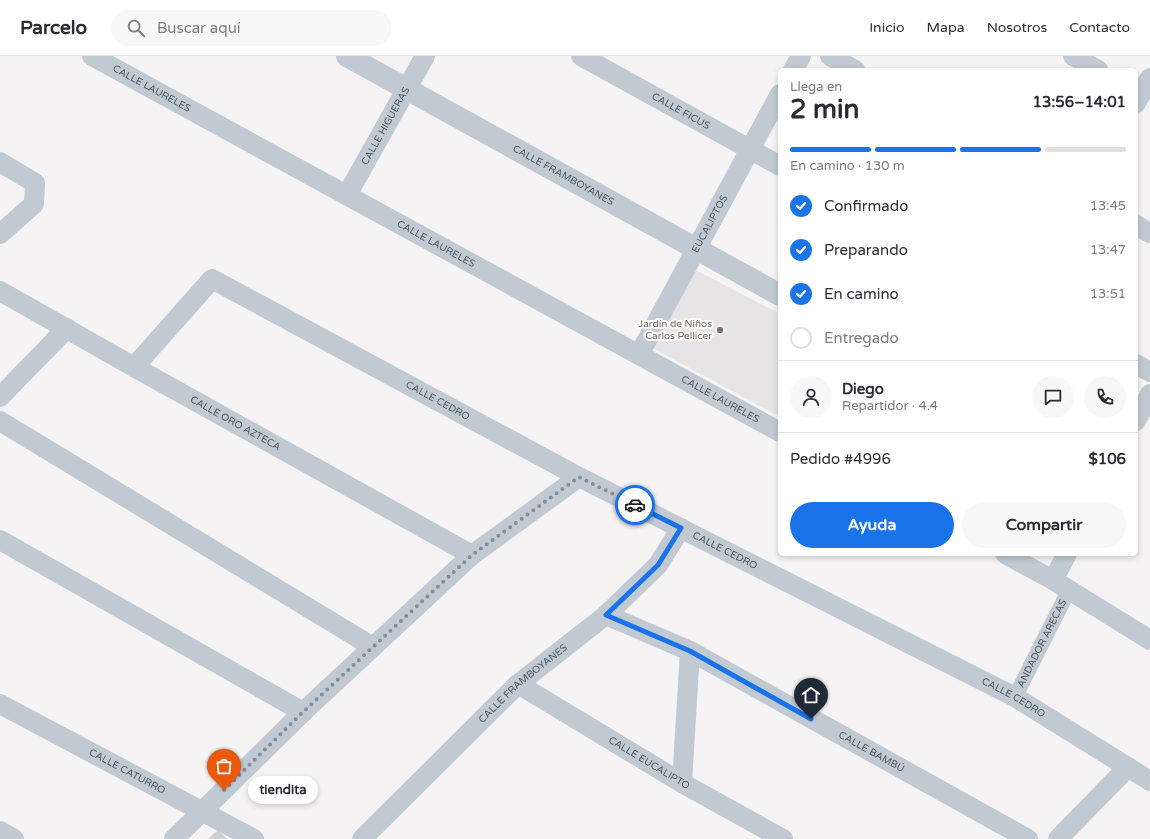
<!DOCTYPE html>
<html lang="es">
<head>
<meta charset="utf-8">
<style>
	body { margin:0; font-family:"Varela Round",sans-serif; background:#f7f7f7; color:#2b2b33; height:100vh; display:flex; flex-direction:column; font-size:15px; white-space:nowrap }
	* { box-sizing:border-box; margin:0 }
	p { font-size:13px; color:#7c7c81 }
	.icon { flex:none; width:22px; height:22px; fill:none; stroke:currentColor; stroke-width:2; stroke-linecap:round; stroke-linejoin:round }
	.map { position:relative; flex:1; overflow:hidden }
	.sheet { position:absolute; left:778px; top:12px; width:360px; height:488px; display:flex; flex-direction:column; background:#fff; border-radius:6px; box-shadow:0 2px 6px #0003 }
	.sheet>* { flex:none }
	.pin { position:absolute; display:grid; place-items:center; width:34px; height:34px; color:#fff; margin:-41px -17px; border-radius:50% 50% 50% 0; rotate:-45deg; box-shadow:0 0 4px #0007 }
	.pin .icon { rotate:45deg }
	.courier { position:absolute; display:grid; place-items:center; width:40px; height:40px; margin:-20px; border:3px solid #1a73e8; border-radius:50%; background:#fff; color:#222; box-shadow:0 1px 5px #0007 }
	.bubble { position:absolute; height:28px; border-radius:14px; background:#fff; box-shadow:0 2px 6px #0003; font-size:13px; font-weight:700; line-height:28px; text-align:center }
	.head em { font-style:normal; font-weight:700 }
	.head div { display:flex; flex-direction:column-reverse }
	.head { display:flex; align-items:center; justify-content:space-between; height:68px; padding:0 12px }
	h1 { font-size:26px; font-weight:700; line-height:30px }
	.bar { display:grid; grid-template-columns:repeat(4,1fr); gap:6px 4px; align-content:center; height:48px; padding:0 12px }
	.bar i { height:5px; border-radius:3px; background:#e1e1e2 }
	.bar .active { background:#1a73e8 }
	.bar p { grid-column:span 4 }
	.line { display:flex; align-items:center; gap:10px; padding:0 12px; border-top:1px solid #e1e1e2 }
	.line div { flex:1 }
	.round { display:grid; place-items:center; flex:none; width:42px; height:42px; border-radius:21px; background:#f7f7f7 }
	ol { padding:0 12px; list-style:none }
	li { display:flex; align-items:center; gap:12px; height:44px }
	li p { margin-inline-start:auto }
	li .icon { padding:4px; border-radius:50%; background:#1a73e8; color:#fff; stroke-width:4 }
	li:last-child { color:#7c7c81 }
	li i { width:22px; height:22px; border:2px solid #e1e1e2; border-radius:50% }
	.action { display:flex; gap:8px; margin-top:auto; padding:8px 12px }
	.action a { flex:1; height:46px; border-radius:24px; background:#1a73e8; color:#fff; font-size:16px; font-weight:700; line-height:46px; text-align:center }
	.action a+a { background:#f7f7f7; color:#2b2b33 }
	header { display:flex; align-items:center; gap:24px; box-sizing:border-box; height:56px; padding:0 20px; background:#fff; border-bottom:1px solid #e1e1e2 }
	header strong { font-size:19px }
	nav { display:flex; gap:22px; margin-inline-start:auto; font-size:14px }
	.search { width:280px; height:36px; background:#f7f7f7; display:flex; align-items:center; gap:10px; box-sizing:border-box; padding:0 14px; border-radius:22px; color:#7c7c81; font-size:15px }
	.map>svg:first-child { display:block }
	.education { fill:#e6e4e5 }
	.building { fill:#cdcfd5 }
	.lines { fill:none; stroke-linecap:round; stroke-linejoin:round }
	.pedestrian { stroke:#c1cad2; stroke-width:15 }
	.minor { stroke:#c1cad2; stroke-width:20 }
	.tertiary { stroke:#c1cad2; stroke-width:22 }
	.done { stroke:#868d94; stroke-width:4; stroke-dasharray:0 7.2 }
	.route { stroke:#1a73e8; stroke-width:5 }
	.education-dot { fill:#8d6e63; stroke:#fff; stroke-width:1.5 }
	.labels { text-anchor:middle; dominant-baseline:central; stroke-width:4; stroke-linejoin:round; paint-order:stroke }
	.street-label { font-size:10px; fill:#4a5661; stroke:#fff }
	.education-label { font-size:10px; fill:#785e54; stroke:#fff; text-anchor:end }
</style>
</head>
<body>
<header>
<strong>Parcelo</strong>
<div class="search"><svg class="icon" aria-label="search" viewBox="0 0 24 24"><circle cx="10" cy="10" r="6"/><path d="M15 15l6 6"/></svg>Buscar aquí</div>
<nav><a>Inicio</a><a>Mapa</a><a>Nosotros</a><a>Contacto</a></nav>
</header>
<div class="map">
<svg width="1150" height="783" viewBox="0 0 1150 783">
	<rect width="100%" height="100%" fill="#f5f3f3"/>
	<polygon class="education" points="694,213 780,258 780,361 651,291"/>
	<polygon class="building" points="218,774 227,783 208,783"/>
	<g class="lines">
		<path class="pedestrian" id="s1" d="M1015,641l54,-107"/>
		<g class="minor">
			<path id="s2" d="M92,0l688,376"/>
			<path id="s3" d="M581,0l199,110"/>
			<polyline points="830,0 855,14"/>
			<polyline points="1073,0 1098,14"/>
			<polyline points="793,14 801,0"/>
			<polyline points="1136,47 1150,22"/>
			<polyline points="0,106 35,127 34,148 0,178"/>
			<path id="s4" d="M347,139l78,-139"/>
			<polyline points="1136,169 1150,177"/>
			<path id="s5" d="M0,235l134,76 338,188"/>
			<path id="s6" d="M639,299l141,-261"/>
			<polyline points="1136,308 1150,316"/>
			<path id="s7" d="M134,311l78,-88 367,198 436,220 135,84"/>
			<polyline points="0,341 67,272"/>
			<polyline points="0,365 373,591"/>
			<polyline points="1136,365 1150,338"/>
			<polyline points="0,484 303,656"/>
			<polyline points="1005,498 1053,524 1150,584"/>
			<polyline points="1053,524 1067,498"/>
			<path id="s8" d="M606,559l84,36 338,188"/>
			<path id="s9" d="M518,628l164,99 101,56"/>
			<path id="s10" d="M0,648l254,135"/>
			<polyline points="682,727 690,595"/>
			<polyline points="0,775 14,783"/>
			<polyline points="174,783 303,656 472,499 579,421"/>
			<path id="s11" d="M362,783l156,-155 88,-69 52,-50 23,-37"/>
			<polyline points="1058,783 1128,711"/>
		</g>
		<path class="tertiary" id="s12" d="M347,0l433,239"/>
	</g>
	<g class="lines">
		<polyline class="done" points="224,734 303,656 472,499 579,421 635,449"/>
		<polyline class="route" points="635,449 681,472 658,509 606,559 690,595 811,663"/>
	</g>
	<circle class="education-dot" cx="720" cy="274" r="4"/>
	<g class="labels">
		<g class="street-label">
			<text stroke="none"><textPath href="#s2" startOffset="68">CALLE LAURELES</textPath></text>
			<text stroke="none"><textPath href="#s3" startOffset="114">CALLE FICUS</textPath></text>
			<text stroke="none"><textPath href="#s4" startOffset="79">CALLE HIGUERAS</textPath></text>
			<text stroke="none"><textPath href="#s12" startOffset="247">CALLE FRAMBOYANES</textPath></text>
			<text stroke="none"><textPath href="#s6" startOffset="149">EUCALIPTOS</textPath></text>
			<text stroke="none"><textPath href="#s2" startOffset="392">CALLE LAURELES</textPath></text>
			<text stroke="none"><textPath href="#s2" startOffset="716">CALLE LAURELES</textPath></text>
			<text stroke="none"><textPath href="#s7" startOffset="374">CALLE CEDRO</textPath></text>
			<text stroke="none"><textPath href="#s5" startOffset="270">CALLE ORO AZTECA</textPath></text>
			<text stroke="none"><textPath href="#s7" startOffset="698">CALLE CEDRO</textPath></text>
			<text stroke="none"><textPath href="#s1" startOffset="60">ANDADOR ARECAS</textPath></text>
			<text stroke="none"><textPath href="#s11" startOffset="224">CALLE FRAMBOYANES</textPath></text>
			<text stroke="none"><textPath href="#s7" startOffset="1022">CALLE CEDRO</textPath></text>
			<text stroke="none"><textPath href="#s8" startOffset="299">CALLE BAMBÚ</textPath></text>
			<text stroke="none"><textPath href="#s9" startOffset="153">CALLE EUCALIPTO</textPath></text>
			<text stroke="none"><textPath href="#s10" startOffset="144">CALLE CATURRO</textPath></text>
		</g>
		<g class="education-label">
			<text x="712" y="268">Jardín de Niños<tspan x="712" dy="12">Carlos Pellicer</tspan></text>
		</g>
	</g>
</svg>
<div class="pin" style="left:224px;top:734px;background:#ea580c"><svg class="icon" aria-label="bag" viewBox="0 0 24 24"><path d="M5 8h14l-1 12H6zM9 8a3 3 0 0 1 6 0"/></svg></div>
<div class="pin" style="left:811px;top:663px;background:#1f2937"><svg class="icon" aria-label="home" viewBox="0 0 24 24"><path d="M3 11l9-7 9 7M6 9v11h12V9"/></svg></div>
<div class="courier" style="left:635px;top:449px"><svg class="icon" aria-label="car" viewBox="0 0 24 24"><path d="M5 17H2v-5l4-1 3-4h7l3 4 3 1v5h-3M9 17h6M6 11h13"/><circle cx="7" cy="17" r="2"/><circle cx="17" cy="17" r="2"/></svg></div>
<div class="bubble" style="left:248px;top:720px;width:70px">tiendita</div>
<section class="sheet">
<div class="head"><div><h1>2 min</h1><p>Llega en</p></div><em>13:56–14:01</em></div>
<div class="bar"><i class="active"></i><i class="active"></i><i class="active"></i><i></i><p>En camino · 130 m</p></div>
<ol>
<li><svg class="icon" aria-label="check" viewBox="0 0 24 24"><path d="M5 12l5 5 9-10"/></svg>Confirmado<p>13:45</p></li>
<li><svg class="icon" aria-label="check" viewBox="0 0 24 24"><path d="M5 12l5 5 9-10"/></svg>Preparando<p>13:47</p></li>
<li><svg class="icon" aria-label="check" viewBox="0 0 24 24"><path d="M5 12l5 5 9-10"/></svg>En camino<p>13:51</p></li>
<li><i></i>Entregado</li>
</ol>
<div class="line" style="height:72px"><a class="round"><svg class="icon" aria-label="person" viewBox="0 0 24 24"><circle cx="12" cy="8" r="4"/><path d="M4 21q1-7 8-7t8 7"/></svg></a><div><b>Diego</b><p>Repartidor · 4.4</p></div><a class="round"><svg class="icon" aria-label="chat" viewBox="0 0 24 24"><path d="M4 5h16v11H9l-5 4z"/></svg></a><a class="round"><svg class="icon" aria-label="phone" viewBox="0 0 24 24"><path d="M5 4h4l2 5-3 2q2 4 5 5l2-3 5 2v4C11 20 4 13 5 4z"/></svg></a></div>
<div class="line" style="height:52px"><div>Pedido #4996</div><b>$106</b></div>
<div class="action"><a>Ayuda</a><a>Compartir</a></div>
</section>
</div>
</body>
</html>
